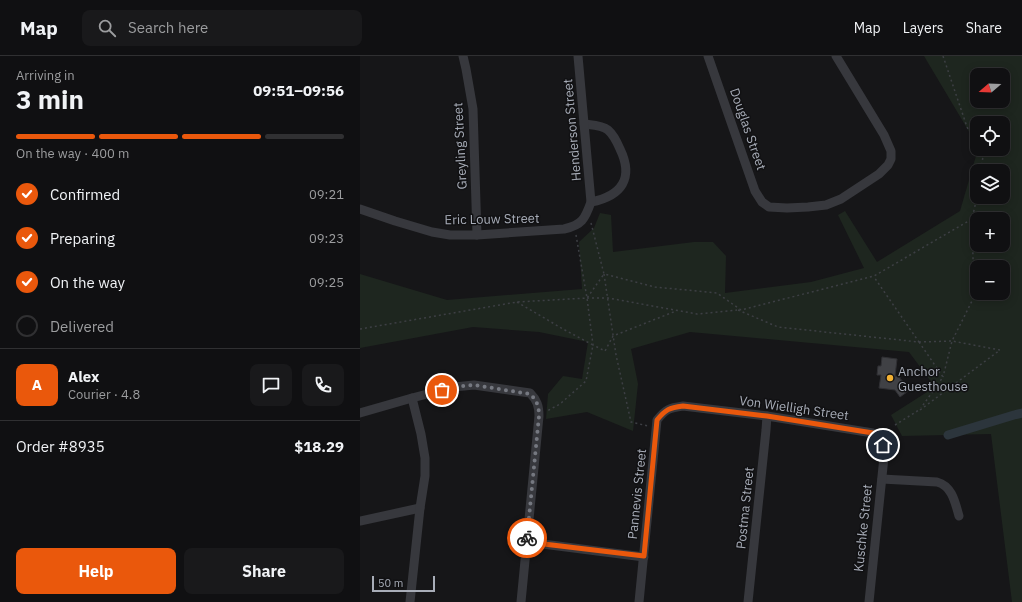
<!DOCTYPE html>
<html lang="en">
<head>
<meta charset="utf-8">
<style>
	body { margin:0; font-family:"IBM Plex Sans",sans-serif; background:#19191b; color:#f1f3f6; height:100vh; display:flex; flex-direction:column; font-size:15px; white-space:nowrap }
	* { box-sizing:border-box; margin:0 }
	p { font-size:13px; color:#9c9d9f }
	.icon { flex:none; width:22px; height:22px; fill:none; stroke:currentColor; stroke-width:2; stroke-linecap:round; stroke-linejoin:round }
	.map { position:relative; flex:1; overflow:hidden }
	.side { display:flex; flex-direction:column; background:#101012; width:360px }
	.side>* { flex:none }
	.needle { width:26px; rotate:251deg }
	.controls { position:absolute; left:610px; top:12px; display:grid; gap:8px }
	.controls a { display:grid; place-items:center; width:40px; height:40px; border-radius:8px; background:#101012; box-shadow:0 2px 10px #0003,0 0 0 1px #303032; font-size:20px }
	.scale { position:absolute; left:12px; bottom:10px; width:63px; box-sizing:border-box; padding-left:4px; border:2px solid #a8adb8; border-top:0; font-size:11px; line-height:14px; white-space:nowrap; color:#a8adb8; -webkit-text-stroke:3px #111113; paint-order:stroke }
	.pin { position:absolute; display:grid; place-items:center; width:34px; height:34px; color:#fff; margin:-17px; border:2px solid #fff; border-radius:50%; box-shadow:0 1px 4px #0007 }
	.courier { position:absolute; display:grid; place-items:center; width:40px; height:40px; margin:-20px; border:3px solid #ea580c; border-radius:50%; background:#fff; color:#222; box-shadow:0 1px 5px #0007 }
	.head em { font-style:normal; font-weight:700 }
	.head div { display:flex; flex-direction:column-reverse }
	.head { display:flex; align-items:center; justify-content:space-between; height:68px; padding:0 16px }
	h1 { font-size:26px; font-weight:700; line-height:30px }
	.bar { display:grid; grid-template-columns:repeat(4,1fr); gap:6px 4px; align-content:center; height:48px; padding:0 16px }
	.bar i { height:5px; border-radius:3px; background:#303032 }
	.bar .selected { background:#ea580c }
	.bar p { grid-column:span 4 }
	.line { display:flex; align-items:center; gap:10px; padding:0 16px; border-top:1px solid #303032 }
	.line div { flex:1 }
	.round { display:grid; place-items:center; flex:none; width:42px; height:42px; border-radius:8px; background:#19191b }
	ol { padding:0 16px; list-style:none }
	li { display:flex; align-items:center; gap:12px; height:44px }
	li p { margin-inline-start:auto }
	li .icon { padding:4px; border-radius:50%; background:#ea580c; color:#fff; stroke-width:4 }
	li:last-child { color:#9c9d9f }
	li i { width:22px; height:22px; border:2px solid #303032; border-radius:50% }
	.button { display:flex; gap:8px; margin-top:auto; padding:8px 16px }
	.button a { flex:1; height:46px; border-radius:8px; background:#ea580c; color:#fff; font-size:16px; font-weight:700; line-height:46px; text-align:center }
	.button a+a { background:#19191b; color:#f1f3f6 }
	header { display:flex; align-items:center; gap:24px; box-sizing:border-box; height:56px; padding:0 20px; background:#101012; border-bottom:1px solid #303032 }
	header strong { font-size:19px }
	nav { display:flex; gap:22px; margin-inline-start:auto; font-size:14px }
	.search { width:280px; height:36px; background:#19191b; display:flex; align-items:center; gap:10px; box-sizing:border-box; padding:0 14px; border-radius:8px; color:#9c9d9f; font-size:15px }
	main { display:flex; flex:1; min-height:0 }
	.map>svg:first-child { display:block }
	.green { fill:#1e261f; fill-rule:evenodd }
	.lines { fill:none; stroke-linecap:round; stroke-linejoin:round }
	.canal { stroke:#2c353c; stroke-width:9 }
	.building { fill:#404145; stroke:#303034 }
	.path { stroke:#3d3f44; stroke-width:1.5; stroke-dasharray:2 3; stroke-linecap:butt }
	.minor { stroke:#37383d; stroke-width:9 }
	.done { stroke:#757880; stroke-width:4; stroke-dasharray:0 7.2 }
	.route { stroke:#ea580c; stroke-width:5 }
	.poi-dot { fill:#f2b134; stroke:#111113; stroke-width:1.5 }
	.labels { text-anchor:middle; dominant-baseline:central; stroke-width:3; stroke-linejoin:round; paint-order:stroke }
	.street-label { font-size:13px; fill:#a8adb8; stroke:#111113 }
	.poi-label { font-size:13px; fill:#a8adb8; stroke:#111113; text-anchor:start }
</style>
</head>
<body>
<header>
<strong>Map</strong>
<div class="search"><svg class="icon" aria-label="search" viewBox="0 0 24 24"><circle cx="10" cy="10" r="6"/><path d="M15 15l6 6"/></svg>Search here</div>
<nav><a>Map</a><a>Layers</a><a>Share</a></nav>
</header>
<main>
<section class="side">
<div class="head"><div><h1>3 min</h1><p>Arriving in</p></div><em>09:51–09:56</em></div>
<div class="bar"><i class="selected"></i><i class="selected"></i><i class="selected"></i><i></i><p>On the way · 400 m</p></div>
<ol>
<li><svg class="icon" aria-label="check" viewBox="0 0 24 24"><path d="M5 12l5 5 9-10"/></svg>Confirmed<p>09:21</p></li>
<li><svg class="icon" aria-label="check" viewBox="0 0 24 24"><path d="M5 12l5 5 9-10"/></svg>Preparing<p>09:23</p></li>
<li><svg class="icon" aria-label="check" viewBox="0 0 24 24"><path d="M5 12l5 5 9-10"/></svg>On the way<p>09:25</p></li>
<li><i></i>Delivered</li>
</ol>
<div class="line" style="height:72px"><b class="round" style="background:#ea580c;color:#fff">A</b><div><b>Alex</b><p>Courier · 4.8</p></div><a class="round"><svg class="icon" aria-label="chat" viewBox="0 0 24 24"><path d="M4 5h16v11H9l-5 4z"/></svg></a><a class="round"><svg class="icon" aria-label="phone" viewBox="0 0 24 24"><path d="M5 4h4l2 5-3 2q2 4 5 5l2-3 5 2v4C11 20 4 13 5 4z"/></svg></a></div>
<div class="line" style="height:52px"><div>Order #8935</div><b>$18.29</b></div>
<div class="button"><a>Help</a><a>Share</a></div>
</section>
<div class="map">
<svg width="662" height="546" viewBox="0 0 662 546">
	<rect width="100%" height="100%" fill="#161618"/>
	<path class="green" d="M564,0h98v546h-10l-21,-168 -89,2 -11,-21 44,-28 -26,-35 -219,-20 -59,17 7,35 -5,47 -46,-19 -41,7 2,-25 15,-18 19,3 6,-37 -49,-10 -66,-5 -113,21v-74l87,26 135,-11 -3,-47 15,-14 6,-15 11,2 2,37 81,-10h19l13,14 -1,37 86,-11 53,-14 -26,-53 7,-4 32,51 83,-51 18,-62h25v-26h-26v22zM617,19h26v26h-26zM617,115h26v26h-26zM617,163h26v26h-26zM617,211h26v26h-26z"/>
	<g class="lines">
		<polyline class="canal" points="588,379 654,359 662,357"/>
	</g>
	<polygon class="building" points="522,301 537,303 535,320 540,321 540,323 546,327 551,333 540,341 535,334 519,332 521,319 517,319 518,310 521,310"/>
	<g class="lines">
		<g class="path">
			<polyline points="583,0 607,71 617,89"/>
			<polyline points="619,93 623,100 621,115"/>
			<polyline points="231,167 244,218 295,231 357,237 381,254 514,220 612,163 617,141"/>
			<polyline points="216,179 227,242 233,289 245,295 253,280 316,255"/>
			<polyline points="244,218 256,299 271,366 288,370"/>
			<polyline points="227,242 248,242 337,258 377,254"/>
			<polyline points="157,246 203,273 233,289 226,325 200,348 187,355"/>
			<polyline points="378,254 418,271 559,286 514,221"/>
			<polyline points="0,273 157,246 227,242 244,218"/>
			<polyline points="559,286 592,285 614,241 612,163"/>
			<polyline points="559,286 583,321 561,352"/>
			<polyline points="560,354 640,294 592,285 583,321"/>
			<polyline points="535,369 559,354"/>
		</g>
		<g class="minor">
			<polyline points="103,0 106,13 113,53 117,179"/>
			<polyline points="348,0 395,135 402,146 409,151 427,152 448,151 466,149 481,143 519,118 528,109 531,103 531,95 524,79 476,0"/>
			<path d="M224,68c8,1 18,1 24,6 6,5 9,12 12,19 14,29 2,47 -29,53"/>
			<path d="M0,153l35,12 37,11 18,3h27l87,-6c18,-4 21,-10 27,-27l-13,-146"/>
			<path d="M0,357l52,-15 42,-11 20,-2 56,8c7,7 9,13 9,23l-18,186"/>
			<path d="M522,423l55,3c15,4 18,20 22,34"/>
			<polyline points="0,465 60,452"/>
			<polyline points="167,486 284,501"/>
			<polyline points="50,546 60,452 65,420 65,402 61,378 52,342"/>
			<path d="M279,546l18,-182c9,-11 12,-12 26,-14l84,10 106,17c10,3 10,14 11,24l-15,145"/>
			<polyline points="388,546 406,374 407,360"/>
		</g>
	</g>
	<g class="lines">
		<path class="done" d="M82,334l12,-3 20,-2 56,9c7,7 9,12 9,22l-12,122"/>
		<path class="route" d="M167,482v4l117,14 13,-136c9,-11 12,-12 26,-14l84,10 106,17c6,2 7,5 10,12"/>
	</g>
	<circle class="poi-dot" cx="530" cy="322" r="4"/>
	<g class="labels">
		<g class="street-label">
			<text transform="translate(388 73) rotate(71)">Douglas Street</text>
			<text transform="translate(212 74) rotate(-95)">Henderson Street</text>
			<text transform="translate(100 90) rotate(-93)">Greyling Street</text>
			<text transform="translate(132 163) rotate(-1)">Eric Louw Street</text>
			<text transform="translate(434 352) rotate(8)">Von Wielligh Street</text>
			<text transform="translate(277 438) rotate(-84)">Pannevis Street</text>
			<text transform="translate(385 452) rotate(-84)">Postma Street</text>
			<text transform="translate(503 472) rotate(-84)">Kuschke Street</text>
		</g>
		<g class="poi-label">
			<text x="538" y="315">Anchor<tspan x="538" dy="15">Guesthouse</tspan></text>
		</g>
	</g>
</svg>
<div class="controls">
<a><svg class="needle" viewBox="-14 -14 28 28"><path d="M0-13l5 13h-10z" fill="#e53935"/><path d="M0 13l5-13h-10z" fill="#9c9d9f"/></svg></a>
<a><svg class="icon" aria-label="locate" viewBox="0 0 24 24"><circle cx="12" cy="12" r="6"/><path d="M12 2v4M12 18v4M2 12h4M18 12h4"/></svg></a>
<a><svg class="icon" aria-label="layers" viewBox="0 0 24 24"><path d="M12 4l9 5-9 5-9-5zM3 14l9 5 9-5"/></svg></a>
<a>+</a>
<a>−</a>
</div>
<div class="scale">50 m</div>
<div class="pin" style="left:82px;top:334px;background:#ea580c"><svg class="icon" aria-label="bag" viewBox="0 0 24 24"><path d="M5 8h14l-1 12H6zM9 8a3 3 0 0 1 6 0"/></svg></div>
<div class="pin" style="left:523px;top:389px;background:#1f2937"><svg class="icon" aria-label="home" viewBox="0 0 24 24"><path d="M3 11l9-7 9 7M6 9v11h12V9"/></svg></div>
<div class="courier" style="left:167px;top:482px"><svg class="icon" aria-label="bike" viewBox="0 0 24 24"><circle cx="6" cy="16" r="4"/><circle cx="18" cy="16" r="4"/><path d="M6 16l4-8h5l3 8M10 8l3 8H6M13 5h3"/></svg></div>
</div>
</main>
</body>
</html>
